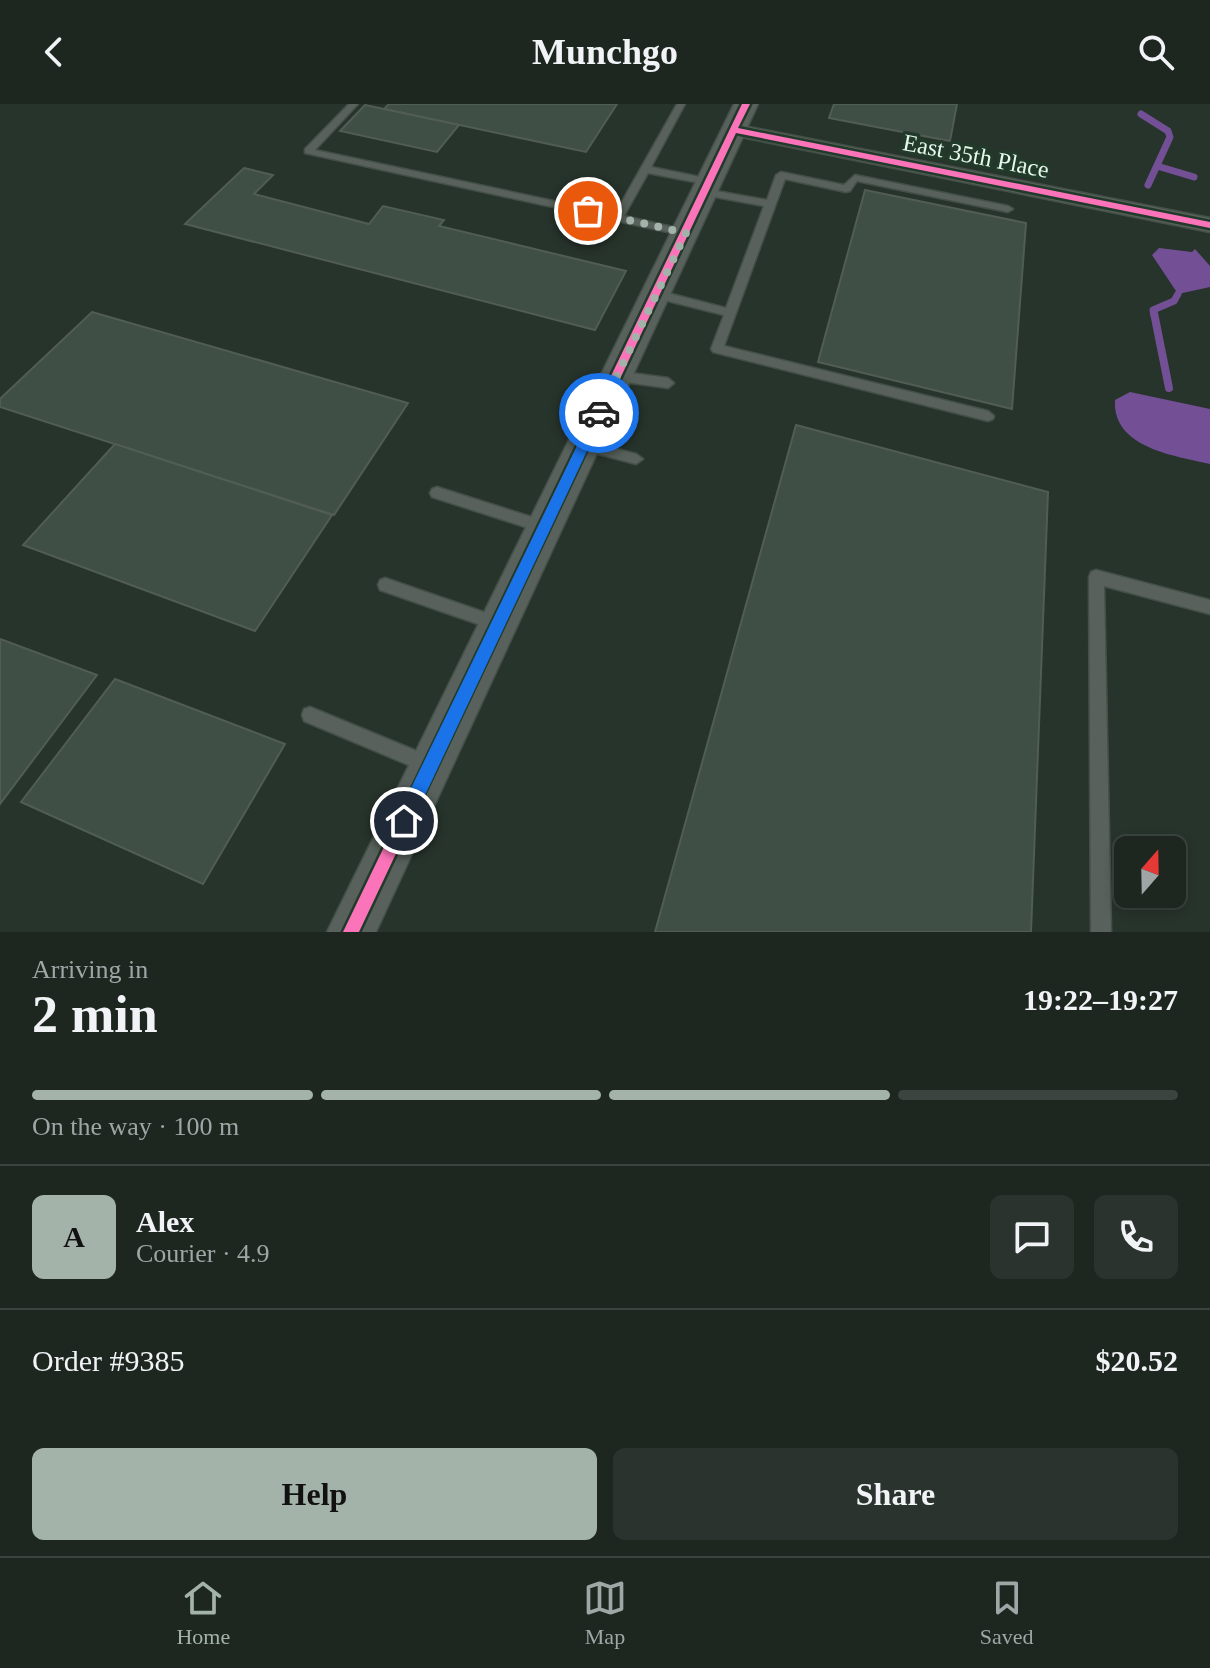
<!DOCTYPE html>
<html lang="en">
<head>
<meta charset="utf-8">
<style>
	body { margin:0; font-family:Georgia,serif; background:#2a332d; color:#f1f3f6; height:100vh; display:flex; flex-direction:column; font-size:30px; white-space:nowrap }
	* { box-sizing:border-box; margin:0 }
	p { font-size:26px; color:#a0a5a5 }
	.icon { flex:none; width:44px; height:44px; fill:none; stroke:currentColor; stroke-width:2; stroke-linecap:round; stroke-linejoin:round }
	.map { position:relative; height:828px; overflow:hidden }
	.drawer { display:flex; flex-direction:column; background:#1d2720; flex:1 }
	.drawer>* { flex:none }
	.needle { width:52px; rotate:20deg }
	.buttons { position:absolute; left:1114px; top:732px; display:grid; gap:16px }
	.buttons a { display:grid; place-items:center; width:72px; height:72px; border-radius:12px; background:#1d2720; box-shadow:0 4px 12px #0003,0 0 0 2px #3b443e; font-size:40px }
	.pin { position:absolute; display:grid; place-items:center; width:68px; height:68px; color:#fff; margin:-34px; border:4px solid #fff; border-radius:50%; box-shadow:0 2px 8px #0007 }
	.courier { position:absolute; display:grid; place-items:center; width:80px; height:80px; margin:-40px; border:6px solid #1a73e8; border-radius:50%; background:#fff; color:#222; box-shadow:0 2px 10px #0007 }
	.overview em { font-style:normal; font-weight:700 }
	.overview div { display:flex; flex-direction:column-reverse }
	.overview { display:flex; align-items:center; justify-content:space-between; height:136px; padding:0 32px }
	h1 { font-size:52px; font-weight:700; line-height:60px }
	.bar { display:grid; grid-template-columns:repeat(4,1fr); gap:12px 8px; align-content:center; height:96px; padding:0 32px }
	.bar i { height:10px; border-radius:6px; background:#3b443e }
	.bar .active { background:#a4b3a9 }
	.bar p { grid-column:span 4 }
	.line { display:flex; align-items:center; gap:20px; padding:0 32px; border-top:2px solid #3b443e }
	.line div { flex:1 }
	.round { display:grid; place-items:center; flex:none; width:84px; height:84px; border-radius:12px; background:#2a332d }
	.action { display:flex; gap:16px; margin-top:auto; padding:16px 32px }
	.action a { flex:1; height:92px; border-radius:12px; background:#a4b3a9; color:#111; font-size:32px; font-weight:700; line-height:92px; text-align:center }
	.action a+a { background:#2a332d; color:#f1f3f6 }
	header { display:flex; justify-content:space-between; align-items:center; height:104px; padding:0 32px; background:#1d2720; font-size:36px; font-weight:700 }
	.tab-bar { display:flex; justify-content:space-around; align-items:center; height:112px; border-top:2px solid #3b443e; background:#1d2720; font-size:22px; color:#a0a5a5 }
	.tab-bar a { display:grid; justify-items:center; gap:4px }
	.tab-bar .active { color:#a4b3a9 }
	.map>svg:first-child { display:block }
	.water { fill:#735096 }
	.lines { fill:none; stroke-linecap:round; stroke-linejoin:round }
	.stream-far1 { stroke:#735096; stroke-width:7 }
	.stream { stroke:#735096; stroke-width:8 }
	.building { fill:#3f4f45; stroke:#515c55; stroke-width:2 }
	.service-casing { stroke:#434f47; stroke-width:3 }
	.minor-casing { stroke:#434f47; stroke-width:3 }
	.tertiary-casing { stroke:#434f47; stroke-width:3 }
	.service { fill:#58615b; fill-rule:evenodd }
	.minor { fill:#58615b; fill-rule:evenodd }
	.tertiary { fill:#58615b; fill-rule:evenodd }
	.cycleway-casing { stroke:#213a2a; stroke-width:5 }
	.cycleway { fill:#fb73b8; fill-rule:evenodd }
	.route { fill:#1a73e8 }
	.done { stroke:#a4b3a9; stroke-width:8; stroke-dasharray:0 14.4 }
	.labels { text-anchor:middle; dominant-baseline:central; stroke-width:7; stroke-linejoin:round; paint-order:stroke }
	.far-street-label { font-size:24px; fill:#e8f7ed; stroke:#213a2a }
</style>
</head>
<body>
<header><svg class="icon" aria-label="back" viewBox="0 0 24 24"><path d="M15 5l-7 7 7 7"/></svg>Munchgo<svg class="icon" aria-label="search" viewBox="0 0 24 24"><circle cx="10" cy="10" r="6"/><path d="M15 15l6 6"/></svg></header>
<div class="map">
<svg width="1210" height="828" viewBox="0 0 1210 828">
	<rect width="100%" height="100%" fill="#27342b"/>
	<g class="water">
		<polygon points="1159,144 1192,148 1195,145 1210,162 1210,183 1178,190 1152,151"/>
		<path d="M1130,288l80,17v55c-34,-8 -98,-16 -95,-64z"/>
	</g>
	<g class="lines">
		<g class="stream-far1">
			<polyline points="1141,10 1168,27 1170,33 1148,81"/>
			<polyline points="1157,62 1194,73"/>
			<polyline points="1154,211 1153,206 1174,197 1178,190"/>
		</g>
		<polyline class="stream" points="1154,209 1169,284"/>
	</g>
	<g class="building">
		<polygon points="389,0 617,0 586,48 384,5"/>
		<polygon points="834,0 957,0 950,37 829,14"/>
		<polygon points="365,1 384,5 459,21 437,48 340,27"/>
		<polygon points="244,64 273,71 254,90 369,120 383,102 444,116 439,122 626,167 595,226 185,120"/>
		<polygon points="865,86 1026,119 1012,305 818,258"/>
		<polygon points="92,208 408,299 334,411 0,303 0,295"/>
		<polygon points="796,321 1048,388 1031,828 655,828"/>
		<polygon points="115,340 332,411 255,527 23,441"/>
		<polygon points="0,535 97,571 0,700"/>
		<polygon points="115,575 285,640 203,780 21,698"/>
	</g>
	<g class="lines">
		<defs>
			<g id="service">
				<polygon points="349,0 358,0 315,46 615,110 677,0 685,0 651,63 710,75 715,78 710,81 648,69 624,112 690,127 691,129 686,132 305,49 305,45"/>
				<polygon points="781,68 844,81 855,71 1008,102 1013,105 1008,108 857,77 850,87 846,88 785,75 724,242 988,307 994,312 993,315 988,317 713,248 711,245 724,211 652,193 650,190 656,186 726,204 764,102 705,91 700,88 705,85 767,96 776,71"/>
				<polygon points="617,267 668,274 674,279 668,284 617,277 611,272"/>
				<polygon points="584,336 636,350 643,355 636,360 579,345 577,341 579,337"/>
				<polygon points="437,383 544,417 549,419 551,423 549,427 544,429 432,393 430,389 432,385"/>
				<polygon points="1096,466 1210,496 1210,510 1104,482 1111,828 1091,828 1089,473 1091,468"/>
				<polygon points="385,474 498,513 503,515 506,520 503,525 498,527 380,486 378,481 380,476"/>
				<polygon points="310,603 436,655 439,661 436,667 430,670 304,617 302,611 304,605"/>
			</g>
			<polygon id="minor" points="734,20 1210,114 1210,128 727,30 727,22"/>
			<polygon id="tertiary" points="734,0 758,0 376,828 327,828"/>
		</defs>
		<use href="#service" class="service-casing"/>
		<use href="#minor" class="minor-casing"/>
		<use href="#tertiary" class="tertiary-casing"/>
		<use href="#service" class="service"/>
		<use href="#minor" class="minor"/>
		<use href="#tertiary" class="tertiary"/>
		<defs>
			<polygon id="cycleway" points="742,0 750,0 738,24 1210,118 1210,124 736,29 359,828 343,828"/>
		</defs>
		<use href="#cycleway" class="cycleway-casing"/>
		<use href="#cycleway" class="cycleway"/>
	</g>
	<polygon class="route" points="599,304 605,309 410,723 398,723 398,711 593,309"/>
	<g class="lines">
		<polyline class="done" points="588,107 686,129 599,309"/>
	</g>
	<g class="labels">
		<g class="far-street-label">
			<text transform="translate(976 52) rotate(11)">East 35th Place</text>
		</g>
	</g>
</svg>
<div class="buttons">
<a><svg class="needle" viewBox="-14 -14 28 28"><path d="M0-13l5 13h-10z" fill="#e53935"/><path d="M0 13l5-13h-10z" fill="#a0a5a5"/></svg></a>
</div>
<div class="pin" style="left:588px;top:107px;background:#ea580c"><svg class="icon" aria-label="bag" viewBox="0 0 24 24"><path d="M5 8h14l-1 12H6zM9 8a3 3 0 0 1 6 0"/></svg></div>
<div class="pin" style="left:404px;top:717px;background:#1f2937"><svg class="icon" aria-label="home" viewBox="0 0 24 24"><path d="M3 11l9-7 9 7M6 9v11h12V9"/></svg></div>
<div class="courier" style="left:599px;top:309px"><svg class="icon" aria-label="car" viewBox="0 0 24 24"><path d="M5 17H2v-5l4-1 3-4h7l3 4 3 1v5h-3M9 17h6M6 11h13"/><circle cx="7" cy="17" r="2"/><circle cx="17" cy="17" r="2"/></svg></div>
</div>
<section class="drawer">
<div class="overview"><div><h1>2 min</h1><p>Arriving in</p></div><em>19:22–19:27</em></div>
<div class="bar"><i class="active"></i><i class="active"></i><i class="active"></i><i></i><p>On the way · 100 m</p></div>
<div class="line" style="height:144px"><b class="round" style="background:#a4b3a9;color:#111">A</b><div><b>Alex</b><p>Courier · 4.9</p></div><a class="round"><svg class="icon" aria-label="chat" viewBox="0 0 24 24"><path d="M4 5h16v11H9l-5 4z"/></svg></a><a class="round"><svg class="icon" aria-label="phone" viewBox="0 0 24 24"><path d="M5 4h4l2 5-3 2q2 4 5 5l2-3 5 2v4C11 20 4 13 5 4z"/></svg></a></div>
<div class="line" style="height:104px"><div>Order #9385</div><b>$20.52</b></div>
<div class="action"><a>Help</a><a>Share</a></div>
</section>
<nav class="tab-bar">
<a class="active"><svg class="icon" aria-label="home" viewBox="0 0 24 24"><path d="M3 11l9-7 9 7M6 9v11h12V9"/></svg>Home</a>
<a><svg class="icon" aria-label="map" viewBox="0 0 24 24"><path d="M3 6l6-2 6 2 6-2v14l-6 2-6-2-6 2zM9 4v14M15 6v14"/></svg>Map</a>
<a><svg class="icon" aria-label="saved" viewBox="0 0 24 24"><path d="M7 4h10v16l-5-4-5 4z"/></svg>Saved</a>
</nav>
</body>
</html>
